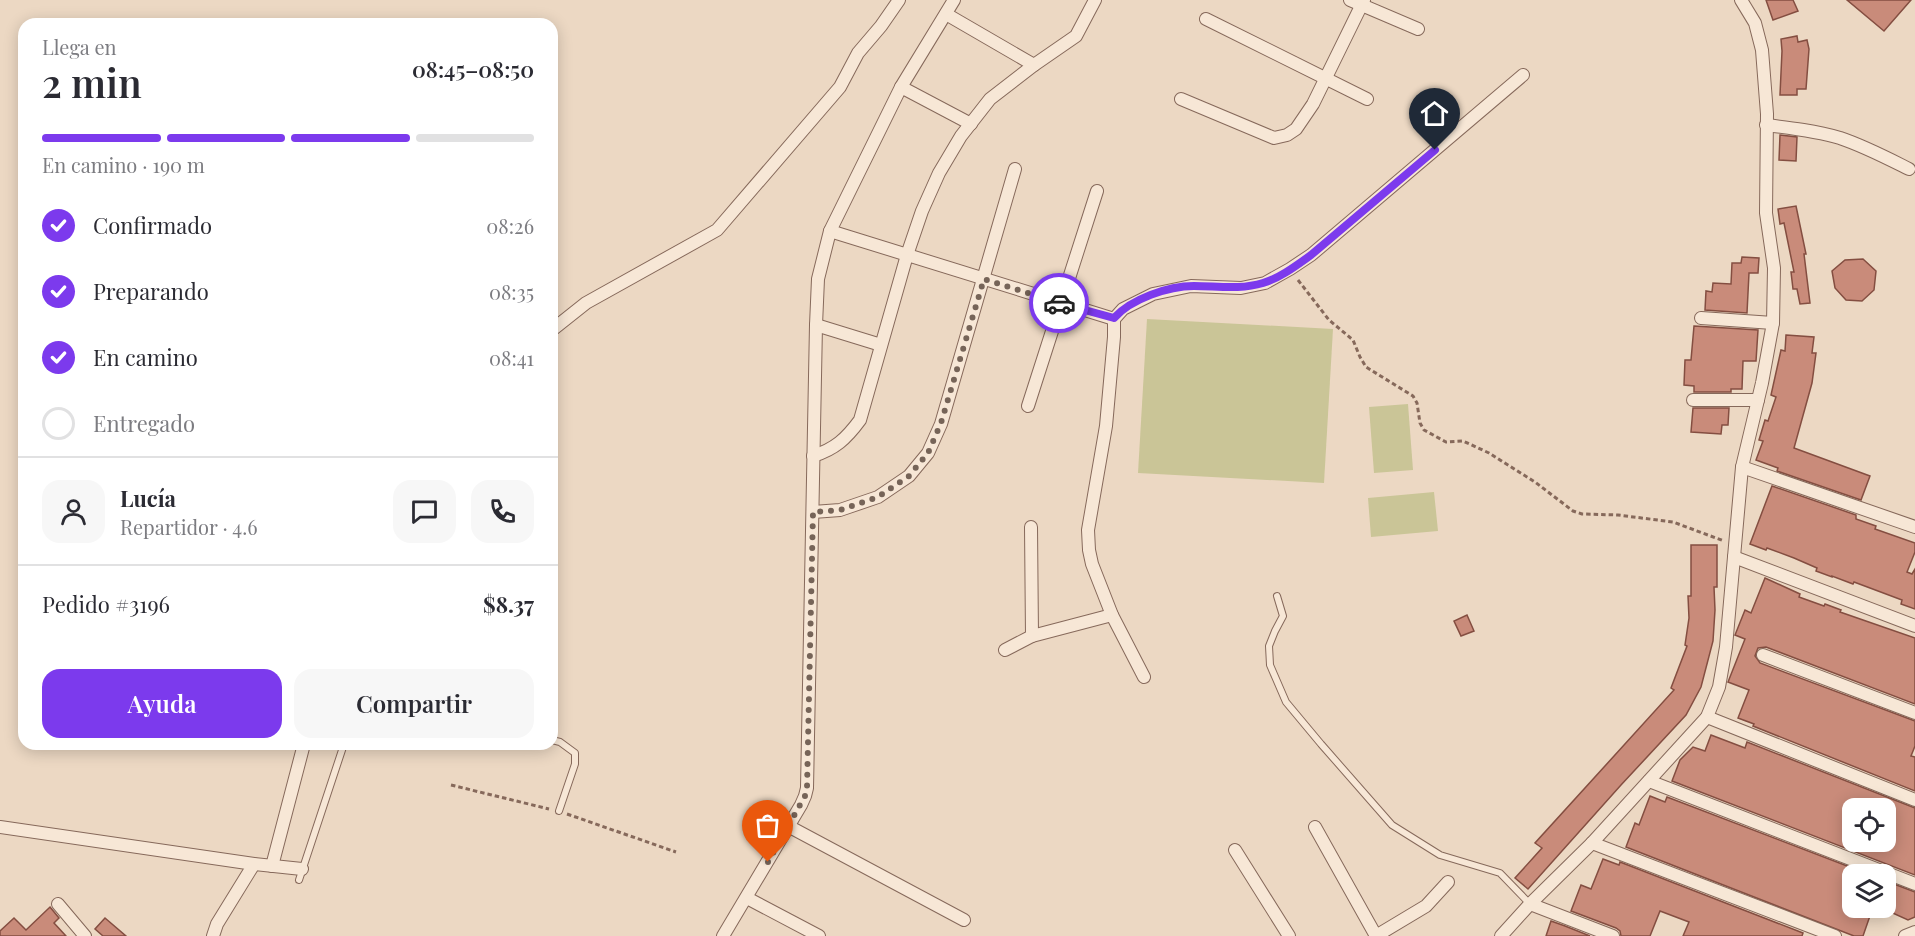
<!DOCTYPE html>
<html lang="es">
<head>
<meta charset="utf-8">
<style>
	body { margin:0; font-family:"Playfair Display",serif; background:#f7f7f7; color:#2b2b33; height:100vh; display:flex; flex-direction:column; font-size:22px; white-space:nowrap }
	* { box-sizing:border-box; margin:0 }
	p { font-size:20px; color:#7c7c81 }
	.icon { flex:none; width:33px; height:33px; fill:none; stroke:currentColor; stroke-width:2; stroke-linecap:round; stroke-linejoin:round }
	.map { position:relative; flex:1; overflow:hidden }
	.side { position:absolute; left:18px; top:18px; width:540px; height:732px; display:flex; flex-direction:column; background:#fff; border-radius:18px; box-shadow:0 3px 15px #0003 }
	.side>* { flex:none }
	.buttons { position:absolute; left:1842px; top:798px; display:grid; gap:12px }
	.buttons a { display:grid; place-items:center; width:54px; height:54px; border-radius:12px; background:#fff; box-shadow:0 3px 15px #0003; font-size:30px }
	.pin { position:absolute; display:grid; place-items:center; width:51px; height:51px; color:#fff; margin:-62px -26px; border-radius:50% 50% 50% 0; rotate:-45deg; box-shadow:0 0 6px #0007 }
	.pin .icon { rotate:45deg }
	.courier { position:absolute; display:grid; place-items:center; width:60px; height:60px; margin:-30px; border:4px solid #7c3aed; border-radius:50%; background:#fff; color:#222; box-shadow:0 2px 8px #0007 }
	.head em { font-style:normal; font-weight:600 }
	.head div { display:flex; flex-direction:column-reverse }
	.head { display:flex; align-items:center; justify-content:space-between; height:102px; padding:0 24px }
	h1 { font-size:39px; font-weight:600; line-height:45px }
	.bar { display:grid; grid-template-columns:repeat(4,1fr); gap:9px 6px; align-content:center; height:72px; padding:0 24px }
	.bar i { height:8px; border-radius:4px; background:#e1e1e2 }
	.bar .active { background:#7c3aed }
	.bar p { grid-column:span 4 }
	.line { display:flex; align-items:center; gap:15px; padding:0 24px; border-top:2px solid #e1e1e2 }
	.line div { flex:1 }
	.round { display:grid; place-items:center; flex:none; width:63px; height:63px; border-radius:18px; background:#f7f7f7 }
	ol { padding:0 24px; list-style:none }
	li { display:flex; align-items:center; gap:18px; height:66px }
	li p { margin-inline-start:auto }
	li .icon { padding:6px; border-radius:50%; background:#7c3aed; color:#fff; stroke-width:4 }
	li:last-child { color:#7c7c81 }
	li i { width:33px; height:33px; border:3px solid #e1e1e2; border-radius:50% }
	.primary-button { display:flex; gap:12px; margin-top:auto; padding:12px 24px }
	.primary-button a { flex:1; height:69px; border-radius:18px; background:#7c3aed; color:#fff; font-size:24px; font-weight:600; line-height:69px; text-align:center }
	.primary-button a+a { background:#f7f7f7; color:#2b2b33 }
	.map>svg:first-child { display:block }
	.green { fill:#cac597 }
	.building { fill:#c98b7a; stroke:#844e41; stroke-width:1.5; fill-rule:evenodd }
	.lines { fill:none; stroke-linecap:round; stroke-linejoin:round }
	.lane-casing { stroke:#86695b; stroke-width:8 }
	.street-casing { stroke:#86695b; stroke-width:14 }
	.path { stroke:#86695b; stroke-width:3; stroke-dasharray:4.5 3; stroke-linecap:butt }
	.lane { stroke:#f7e7d6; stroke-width:6 }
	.street { stroke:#f7e7d6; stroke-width:12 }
	.done { stroke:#766458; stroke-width:6; stroke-dasharray:0 10.8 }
	.route { stroke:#7c3aed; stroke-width:8 }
</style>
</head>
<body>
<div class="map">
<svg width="1915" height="936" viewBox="0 0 1915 936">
	<rect width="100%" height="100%" fill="#ecd8c3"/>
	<g class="green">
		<polygon points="1147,319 1333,329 1324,483 1138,473"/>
		<polygon points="1408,404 1413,470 1374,473 1369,407"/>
		<polygon points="1434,492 1438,531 1371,537 1368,498"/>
	</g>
	<g class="building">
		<polygon points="1766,0 1793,0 1798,11 1773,20"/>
		<polygon points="1847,0 1911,0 1884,31"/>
		<polygon points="1797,36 1798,42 1807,40 1809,49 1806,89 1797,89 1797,95 1780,95 1782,51 1781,39"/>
		<polygon points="1780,135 1797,137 1796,161 1779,160"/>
		<polygon points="1796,206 1806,254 1804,254 1810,303 1800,304 1797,289 1793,289 1791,272 1794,272 1784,223 1780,224 1778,209"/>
		<polygon points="1742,257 1759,258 1758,273 1749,273 1747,313 1705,310 1706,291 1712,292 1713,283 1731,284 1732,263 1741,263"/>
		<polygon points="1863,259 1876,271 1874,290 1862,301 1846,300 1835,288 1832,271 1845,260"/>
		<polygon points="1694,326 1758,330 1756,361 1743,361 1742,389 1731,389 1731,392 1694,392 1694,386 1684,385 1685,360 1691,360"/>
		<polygon points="1786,335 1814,337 1812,353 1816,353 1812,383 1794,448 1870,476 1861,500 1777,471 1778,468 1756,460 1763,441 1759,440 1765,420 1768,421 1776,397 1771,395 1781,350 1785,351"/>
		<polygon points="1693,408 1729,408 1728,425 1722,425 1721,434 1691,432"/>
		<polygon points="1772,486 1856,515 1856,519 1876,526 1875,529 1915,543 1915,552 1907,572 1912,574 1915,569 1915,609 1901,604 1902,600 1854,582 1853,584 1832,576 1832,577 1816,571 1817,568 1794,558 1767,548 1766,550 1750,544"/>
		<polygon points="1691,545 1717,545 1717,587 1714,587 1715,610 1713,641 1701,687 1686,715 1621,785 1528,889 1515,878 1542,848 1535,843 1674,690 1671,688 1687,646 1685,645 1689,618 1688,596 1691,596"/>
		<polygon points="1765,578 1800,594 1799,597 1824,606 1825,604 1841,610 1840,612 1915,638 1915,704 1766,647 1758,648 1755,656 1760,663 1915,721 1915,746 1911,756 1915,757 1915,791 1753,726 1754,724 1738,718 1749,690 1728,682 1745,639 1735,635 1745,610 1751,613"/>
		<polygon points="1467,615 1474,631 1461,636 1454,621"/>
		<path d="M1711,735l34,13 2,-6 168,66v67l-243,-94 8,-21 13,-13 12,4zM1852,808h34v34h-34z"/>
		<polygon points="1650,796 1665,802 1667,797 1868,874 1852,874 1852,908 1866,908 1872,910 1863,936 1854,936 1626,847 1635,823 1639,825"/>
		<polygon points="1603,859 1619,865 1620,862 1803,933 1802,936 1683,936 1689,922 1660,911 1650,936 1621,936 1620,931 1616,928 1571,911 1581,885 1591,889"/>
		<polygon points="1886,881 1915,892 1915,917 1908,920 1886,910"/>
		<polygon points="50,907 59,918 54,923 66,936 0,936 0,931 14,918 26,930"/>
		<polygon points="105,918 126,936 103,936 95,929"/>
		<polygon points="1551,921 1565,926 1590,936 1546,936"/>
	</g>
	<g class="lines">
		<defs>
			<g id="lane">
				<polyline points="1277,596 1283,616 1275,631 1269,646 1270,665 1286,702 1321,744 1392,825 1440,855 1500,873 1530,904"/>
				<polyline points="552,740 560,742 575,753 575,764 559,811"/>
				<polyline points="299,880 344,744"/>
			</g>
			<g id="street">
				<polyline points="1350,0 1418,29"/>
				<polyline points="946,14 1034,65"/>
				<polyline points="1206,19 1367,99"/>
				<polyline points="901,87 971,124"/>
				<polyline points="1181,99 1274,138 1287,135 1296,129 1313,104 1364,0"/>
				<path d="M1766,125c25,3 50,6 74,13 24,8 47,20 69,31"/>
				<polyline points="830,231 1114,319"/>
				<polyline points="1701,318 1773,323"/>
				<polyline points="816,325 881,345"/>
				<polyline points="552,330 586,303 717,230 840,87 858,53 881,26 899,0"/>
				<polyline points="1693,400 1758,400"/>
				<polyline points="1028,406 1097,191"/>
				<path d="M813,456c22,-7 33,-17 47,-36l47,-165 15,-44 17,-38 22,-37 29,-37 44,-34 42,-29 19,-36"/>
				<polyline points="1742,467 1915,527"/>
				<polyline points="813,512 840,510 878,497 909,476 928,453 941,424 1015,169"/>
				<polyline points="1031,527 1032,636"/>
				<polyline points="1734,557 1915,626"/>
				<polyline points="1005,650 1032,636 1112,615"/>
				<polyline points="1763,655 1915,713"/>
				<polyline points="1144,677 1112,615 1092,564 1089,550 1088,530 1106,426 1114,337 1114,319 1123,309 1153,294 1191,286 1241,288 1265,283 1290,269 1311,255 1523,75"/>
				<polyline points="1707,717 1915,800"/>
				<polyline points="1649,781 1915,884"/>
				<polyline points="788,826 964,920"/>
				<polyline points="0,827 254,864 302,869"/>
				<polyline points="1315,827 1376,936"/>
				<polyline points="1592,843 1835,936"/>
				<polyline points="1235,850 1289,936"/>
				<polyline points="272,866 304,744"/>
				<polyline points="747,898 819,936"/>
				<polyline points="58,904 85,936"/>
				<polyline points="1530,904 1613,936"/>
				<polyline points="213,936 217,924 254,864"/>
				<polyline points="723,936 801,805 805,796 807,788 816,325 818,279 830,231 901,87 954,0"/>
				<polyline points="1376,936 1426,906 1448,882"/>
				<polyline points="1501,936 1530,904 1592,843 1707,717 1719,687 1726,647 1742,467 1762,383 1773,323 1774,268 1766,213 1767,114 1762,50 1755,23 1741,0"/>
				<polyline points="1905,936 1915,932"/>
			</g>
		</defs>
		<use href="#lane" class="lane-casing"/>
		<use href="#street" class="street-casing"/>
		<g class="path">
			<polyline points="1298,280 1329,320 1353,340 1360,357 1366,367 1413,396 1417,403 1420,423 1424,430 1446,442 1463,441 1489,453 1535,482 1573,511 1582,514 1618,515 1673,522 1724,541"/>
			<polyline points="451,785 549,809"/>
			<polyline points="567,814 676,852"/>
		</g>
		<use href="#lane" class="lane"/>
		<use href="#street" class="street"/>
	</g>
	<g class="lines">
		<polyline class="done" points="768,862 805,796 807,788 813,512 840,510 878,497 909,476 928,453 941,423 984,279 1059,303"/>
		<path class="route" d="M1059,303l55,15c17,-19 54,-32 80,-32 23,0 46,4 69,-3 17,-5 34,-18 48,-28l124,-105"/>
	</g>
</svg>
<div class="buttons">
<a><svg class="icon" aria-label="locate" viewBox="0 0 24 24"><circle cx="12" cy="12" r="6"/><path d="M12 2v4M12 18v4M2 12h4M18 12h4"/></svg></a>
<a><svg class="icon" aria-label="layers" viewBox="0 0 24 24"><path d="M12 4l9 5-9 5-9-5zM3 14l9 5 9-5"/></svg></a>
</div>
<div class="pin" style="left:768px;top:862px;background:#ea580c"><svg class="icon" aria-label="bag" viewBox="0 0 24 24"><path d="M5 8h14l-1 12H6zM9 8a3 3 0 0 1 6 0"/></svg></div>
<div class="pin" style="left:1435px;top:150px;background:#1f2937"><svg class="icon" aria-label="home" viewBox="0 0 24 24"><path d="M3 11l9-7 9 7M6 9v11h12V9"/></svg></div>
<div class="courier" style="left:1059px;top:303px"><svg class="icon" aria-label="car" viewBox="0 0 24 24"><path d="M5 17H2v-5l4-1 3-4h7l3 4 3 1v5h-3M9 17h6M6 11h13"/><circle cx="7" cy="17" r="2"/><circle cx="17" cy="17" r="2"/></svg></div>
<section class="side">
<div class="head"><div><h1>2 min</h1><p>Llega en</p></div><em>08:45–08:50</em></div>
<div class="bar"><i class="active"></i><i class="active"></i><i class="active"></i><i></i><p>En camino · 190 m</p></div>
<ol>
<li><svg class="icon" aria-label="check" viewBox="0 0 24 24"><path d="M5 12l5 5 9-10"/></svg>Confirmado<p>08:26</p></li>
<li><svg class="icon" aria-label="check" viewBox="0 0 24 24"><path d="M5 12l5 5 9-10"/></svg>Preparando<p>08:35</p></li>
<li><svg class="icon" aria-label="check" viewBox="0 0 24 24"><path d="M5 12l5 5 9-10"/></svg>En camino<p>08:41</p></li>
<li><i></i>Entregado</li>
</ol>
<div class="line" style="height:108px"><a class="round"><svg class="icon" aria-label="person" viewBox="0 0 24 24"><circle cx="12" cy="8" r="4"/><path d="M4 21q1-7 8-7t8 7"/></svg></a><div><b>Lucía</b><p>Repartidor · 4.6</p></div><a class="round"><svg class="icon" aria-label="chat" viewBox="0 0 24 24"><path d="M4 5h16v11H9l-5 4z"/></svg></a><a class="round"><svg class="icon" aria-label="phone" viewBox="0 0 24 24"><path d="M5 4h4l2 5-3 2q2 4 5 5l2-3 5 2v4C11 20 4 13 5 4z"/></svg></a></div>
<div class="line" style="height:78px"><div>Pedido #3196</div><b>$8.37</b></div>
<div class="primary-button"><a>Ayuda</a><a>Compartir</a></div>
</section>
</div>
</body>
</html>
